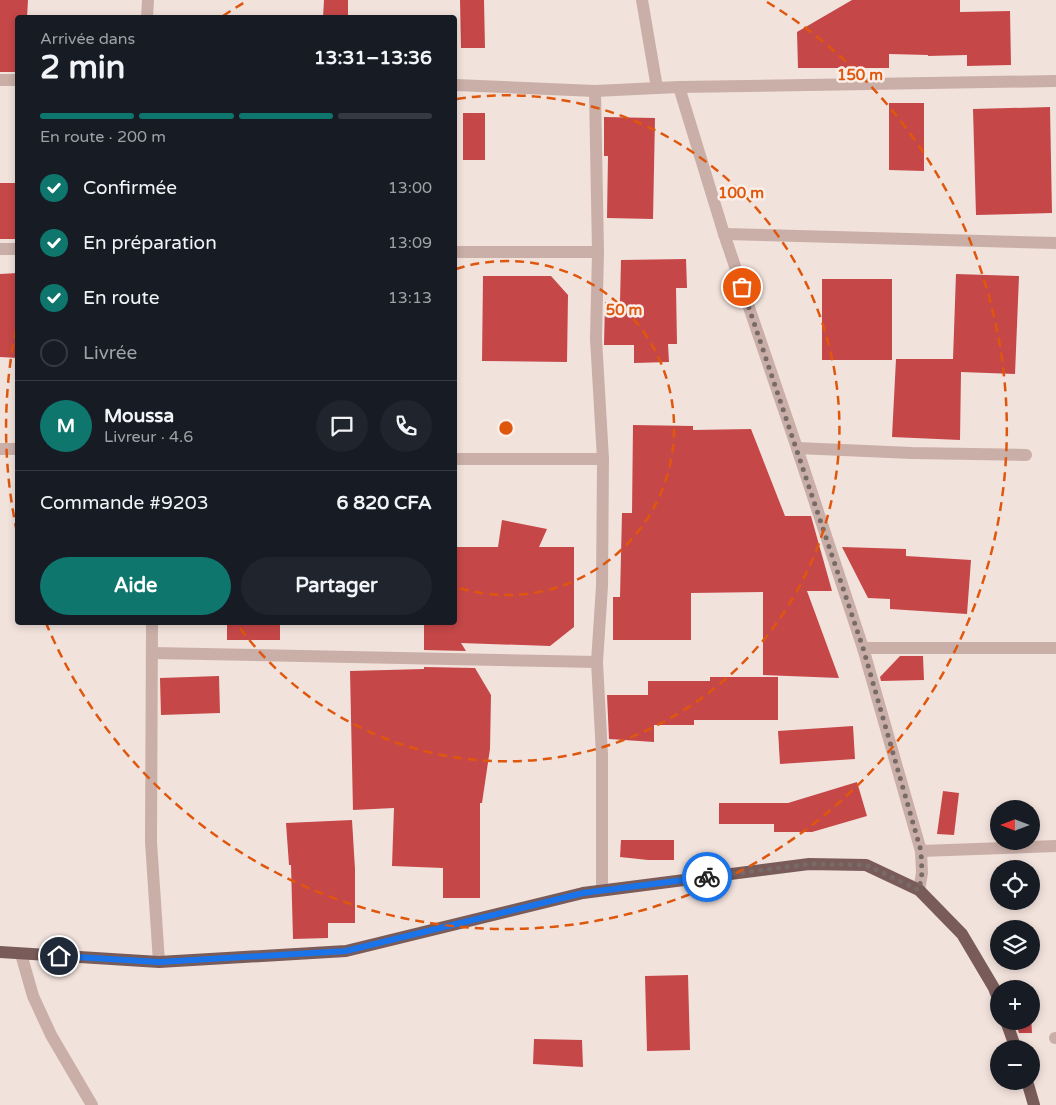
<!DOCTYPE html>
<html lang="fr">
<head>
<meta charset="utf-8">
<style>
	body { margin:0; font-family:"Varela Round",sans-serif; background:#20242c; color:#f1f3f6; height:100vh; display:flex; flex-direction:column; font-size:19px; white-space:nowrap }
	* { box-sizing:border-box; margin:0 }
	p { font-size:16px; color:#9ea1a6 }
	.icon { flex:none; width:28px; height:28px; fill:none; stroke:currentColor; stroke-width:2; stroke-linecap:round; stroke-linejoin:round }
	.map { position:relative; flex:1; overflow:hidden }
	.sheet { position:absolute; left:15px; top:15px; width:442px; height:610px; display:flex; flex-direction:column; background:#171b24; border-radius:5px; box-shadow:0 2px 8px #0003 }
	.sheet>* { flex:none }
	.needle { width:32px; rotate:270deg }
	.tools { position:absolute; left:990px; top:800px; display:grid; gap:10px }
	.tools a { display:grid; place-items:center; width:50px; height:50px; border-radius:50%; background:#171b24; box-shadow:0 2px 8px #0003; font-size:25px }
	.pin { position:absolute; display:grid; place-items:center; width:42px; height:42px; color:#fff; margin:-21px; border:2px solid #fff; border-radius:50%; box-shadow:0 1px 5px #0007 }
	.courier { position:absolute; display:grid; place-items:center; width:50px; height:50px; margin:-25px; border:4px solid #1a73e8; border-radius:50%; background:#fff; color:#222; box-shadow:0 1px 6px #0007 }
	.summary em { font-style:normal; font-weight:800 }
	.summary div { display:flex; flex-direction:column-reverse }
	.summary { display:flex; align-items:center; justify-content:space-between; height:85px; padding:0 25px }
	h1 { font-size:32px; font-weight:800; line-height:38px }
	.bar { display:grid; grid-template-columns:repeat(4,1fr); gap:8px 5px; align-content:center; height:60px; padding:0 25px }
	.bar i { height:6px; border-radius:4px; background:#363941 }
	.bar .current { background:#0f766e }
	.bar p { grid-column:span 4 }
	.line { display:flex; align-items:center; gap:12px; padding:0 25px; border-top:1px solid #363941 }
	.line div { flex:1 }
	.round { display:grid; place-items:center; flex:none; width:52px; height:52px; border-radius:26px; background:#20242c }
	ol { padding:0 25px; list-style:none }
	li { display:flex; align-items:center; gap:15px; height:55px }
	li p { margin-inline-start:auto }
	li .icon { padding:5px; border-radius:50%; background:#0f766e; color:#fff; stroke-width:4 }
	li:last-child { color:#9ea1a6 }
	li i { width:28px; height:28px; border:2px solid #363941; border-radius:50% }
	.button { display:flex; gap:10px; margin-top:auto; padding:10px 25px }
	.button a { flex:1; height:58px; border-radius:30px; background:#0f766e; color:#fff; font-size:20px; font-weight:800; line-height:58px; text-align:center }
	.button a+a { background:#20242c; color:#f1f3f6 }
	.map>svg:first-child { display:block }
	.building { fill:#c64748 }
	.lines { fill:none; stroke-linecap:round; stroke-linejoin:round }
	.minor { stroke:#caafa8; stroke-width:12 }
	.major { stroke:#795c59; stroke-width:12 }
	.done { stroke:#786a67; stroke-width:5; stroke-dasharray:0 9 }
	.route { stroke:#1a73e8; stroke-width:6 }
	.ring { fill:none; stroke:#df570d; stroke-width:2.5; stroke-dasharray:9 6 }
	.centre { fill:#df570d; stroke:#faeee9; stroke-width:2.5 }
	.ring-label { font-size:15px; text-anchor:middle; font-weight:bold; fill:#df570d; stroke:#faeee9; stroke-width:5; stroke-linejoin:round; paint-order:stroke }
</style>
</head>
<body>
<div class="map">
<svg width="1056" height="1105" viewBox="0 0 1056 1105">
	<rect width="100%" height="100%" fill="#f2e2dc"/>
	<g class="building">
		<polygon points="0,0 28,0 27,18 18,18 18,72 0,72"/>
		<polygon points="324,0 348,0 348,18 323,18"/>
		<polygon points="460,0 484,0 485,48 461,48"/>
		<polygon points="852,0 960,0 960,12 1010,11 1011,65 967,66 967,55 928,56 928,55 889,54 889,68 798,68 797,32"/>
		<polygon points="889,103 924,103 924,171 889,170"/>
		<polygon points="1050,107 1052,213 976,215 973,109"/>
		<rect x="463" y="113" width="22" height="47"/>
		<polygon points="604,117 655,118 653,219 607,218 608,156 604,156"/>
		<rect x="0" y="183" width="18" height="56"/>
		<polygon points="686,259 687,288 676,288 677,344 668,344 669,362 634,363 634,345 604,345 605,302 620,302 621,260"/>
		<polygon points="18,273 18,358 0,357 0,274"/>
		<polygon points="956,274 1019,276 1015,374 961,372 960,440 892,437 896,359 953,359"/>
		<polygon points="483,276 551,276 568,295 567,362 482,361"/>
		<rect x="822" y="279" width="70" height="81"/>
		<polygon points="633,425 693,426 693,430 751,429 785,516 811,516 832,591 807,591 839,678 763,675 763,592 691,593 691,640 613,640 613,597 620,597 622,513 632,513"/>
		<polygon points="502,520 547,529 539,547 574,547 574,627 550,646 461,643 466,651 424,650 424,622 455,622 455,547 498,547"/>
		<polygon points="842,547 906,549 906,556 971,560 967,614 890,609 890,599 868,598"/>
		<rect x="227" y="622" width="53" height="18"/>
		<polygon points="900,656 923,656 924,680 881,681 880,677"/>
		<polygon points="424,667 475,668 491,695 490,749 482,803 480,803 480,898 443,898 443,868 392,866 394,808 353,810 350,671 424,669"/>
		<polygon points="219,676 220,713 161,715 160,678"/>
		<polygon points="710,677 778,677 778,720 694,720 694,725 654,725 654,742 609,739 607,695 648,695 648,681 710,681"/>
		<polygon points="853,726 855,759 780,764 778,731"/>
		<polygon points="857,782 867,816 812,832 774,832 774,824 719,824 719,803 788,803"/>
		<polygon points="943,791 959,793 954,835 937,834"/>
		<polygon points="352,820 355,869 355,923 328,923 328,938 293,939 291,865 289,865 286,823"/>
		<polygon points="621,840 674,840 674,860 648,860 620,857"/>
		<polygon points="688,975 690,1050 647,1051 645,976"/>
		<polygon points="1031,1015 1032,1033 1019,1033 1015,1021 1031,1021"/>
		<polygon points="534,1039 582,1040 583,1067 533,1064"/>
	</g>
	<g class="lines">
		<g class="minor">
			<polyline points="147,18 148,0"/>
			<polyline points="0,80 18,80"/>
			<polyline points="455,85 595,91"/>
			<polyline points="679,87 1056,81"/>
			<polyline points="657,88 679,87 724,234 797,448 863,648 921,851 922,873 919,890"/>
			<polyline points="724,234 1056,243"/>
			<polyline points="0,249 18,249"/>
			<polyline points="455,252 598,252"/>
			<polyline points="797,448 912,453 1026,455"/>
			<polyline points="0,449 18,449"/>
			<polyline points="455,459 603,459"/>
			<polyline points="152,622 151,842 159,962"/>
			<polyline points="863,648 1056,648"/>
			<polyline points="152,653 597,662"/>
			<polyline points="921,851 1056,846"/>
			<polyline points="602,890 602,755 597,662 602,586 603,459 596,339 598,252 595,91 657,88 642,0"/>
			<polyline points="21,954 33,996 51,1035 92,1105"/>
			<polyline points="1055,1038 1056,1038"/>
		</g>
		<g class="major">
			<polyline points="0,952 159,962 346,951 583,893 809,864 866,865 919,890 962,934 994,988 999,1001"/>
			<polyline points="1006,1021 1016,1049"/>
			<polyline points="1027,1081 1034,1105"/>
		</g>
	</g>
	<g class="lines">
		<polyline class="done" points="707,877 810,864 866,865 919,890 922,873 921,851 863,648 742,287"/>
		<polyline class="route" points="59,956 159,962 346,951 583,893 707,877"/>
	</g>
	<g class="ring">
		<path d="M456 269A167 167 0 1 1 456 587"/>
		<path d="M457 99A333 333 0 1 1 237 624"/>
		<path d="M17 532A500 500 0 0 1 17 324M223 16A500 500 0 0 1 245 2M767 2A500 500 0 1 1 46 623"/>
	</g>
	<circle cx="506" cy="428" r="8" class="centre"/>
	<g class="ring-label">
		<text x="860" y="80">150 m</text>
		<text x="741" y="198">100 m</text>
		<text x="624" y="315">50 m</text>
	</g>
</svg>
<div class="tools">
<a><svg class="needle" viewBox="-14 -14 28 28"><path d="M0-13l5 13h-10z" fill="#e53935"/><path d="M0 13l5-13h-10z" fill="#9ea1a6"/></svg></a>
<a><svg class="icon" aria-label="locate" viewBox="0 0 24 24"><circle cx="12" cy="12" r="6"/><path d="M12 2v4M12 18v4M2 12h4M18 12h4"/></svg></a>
<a><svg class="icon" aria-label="layers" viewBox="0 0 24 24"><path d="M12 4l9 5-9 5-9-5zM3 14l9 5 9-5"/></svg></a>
<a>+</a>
<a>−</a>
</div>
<div class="pin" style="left:742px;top:287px;background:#ea580c"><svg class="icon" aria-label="bag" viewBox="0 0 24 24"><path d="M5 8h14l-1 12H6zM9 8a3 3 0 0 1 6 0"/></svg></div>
<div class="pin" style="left:59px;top:956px;background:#1f2937"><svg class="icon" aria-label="home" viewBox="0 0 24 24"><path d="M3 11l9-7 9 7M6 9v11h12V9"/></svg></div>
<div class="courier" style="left:707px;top:877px"><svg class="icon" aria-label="bike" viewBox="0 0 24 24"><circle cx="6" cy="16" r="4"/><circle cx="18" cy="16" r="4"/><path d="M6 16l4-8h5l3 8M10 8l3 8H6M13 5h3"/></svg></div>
<section class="sheet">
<div class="summary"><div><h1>2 min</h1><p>Arrivée dans</p></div><em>13:31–13:36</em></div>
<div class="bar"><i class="current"></i><i class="current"></i><i class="current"></i><i></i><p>En route · 200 m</p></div>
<ol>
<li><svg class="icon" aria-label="check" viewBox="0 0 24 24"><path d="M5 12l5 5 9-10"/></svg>Confirmée<p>13:00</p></li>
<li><svg class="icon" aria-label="check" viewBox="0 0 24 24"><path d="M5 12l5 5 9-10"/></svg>En préparation<p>13:09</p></li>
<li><svg class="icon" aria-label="check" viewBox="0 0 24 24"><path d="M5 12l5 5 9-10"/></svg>En route<p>13:13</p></li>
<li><i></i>Livrée</li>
</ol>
<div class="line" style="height:90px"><b class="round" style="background:#0f766e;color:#fff">M</b><div><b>Moussa</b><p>Livreur · 4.6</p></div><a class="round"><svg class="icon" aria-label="chat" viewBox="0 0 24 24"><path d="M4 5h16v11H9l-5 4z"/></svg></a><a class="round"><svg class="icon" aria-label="phone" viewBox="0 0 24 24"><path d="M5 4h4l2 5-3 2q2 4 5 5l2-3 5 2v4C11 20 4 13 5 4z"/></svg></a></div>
<div class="line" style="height:65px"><div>Commande #9203</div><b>6 820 CFA</b></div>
<div class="button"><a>Aide</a><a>Partager</a></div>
</section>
</div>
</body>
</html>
